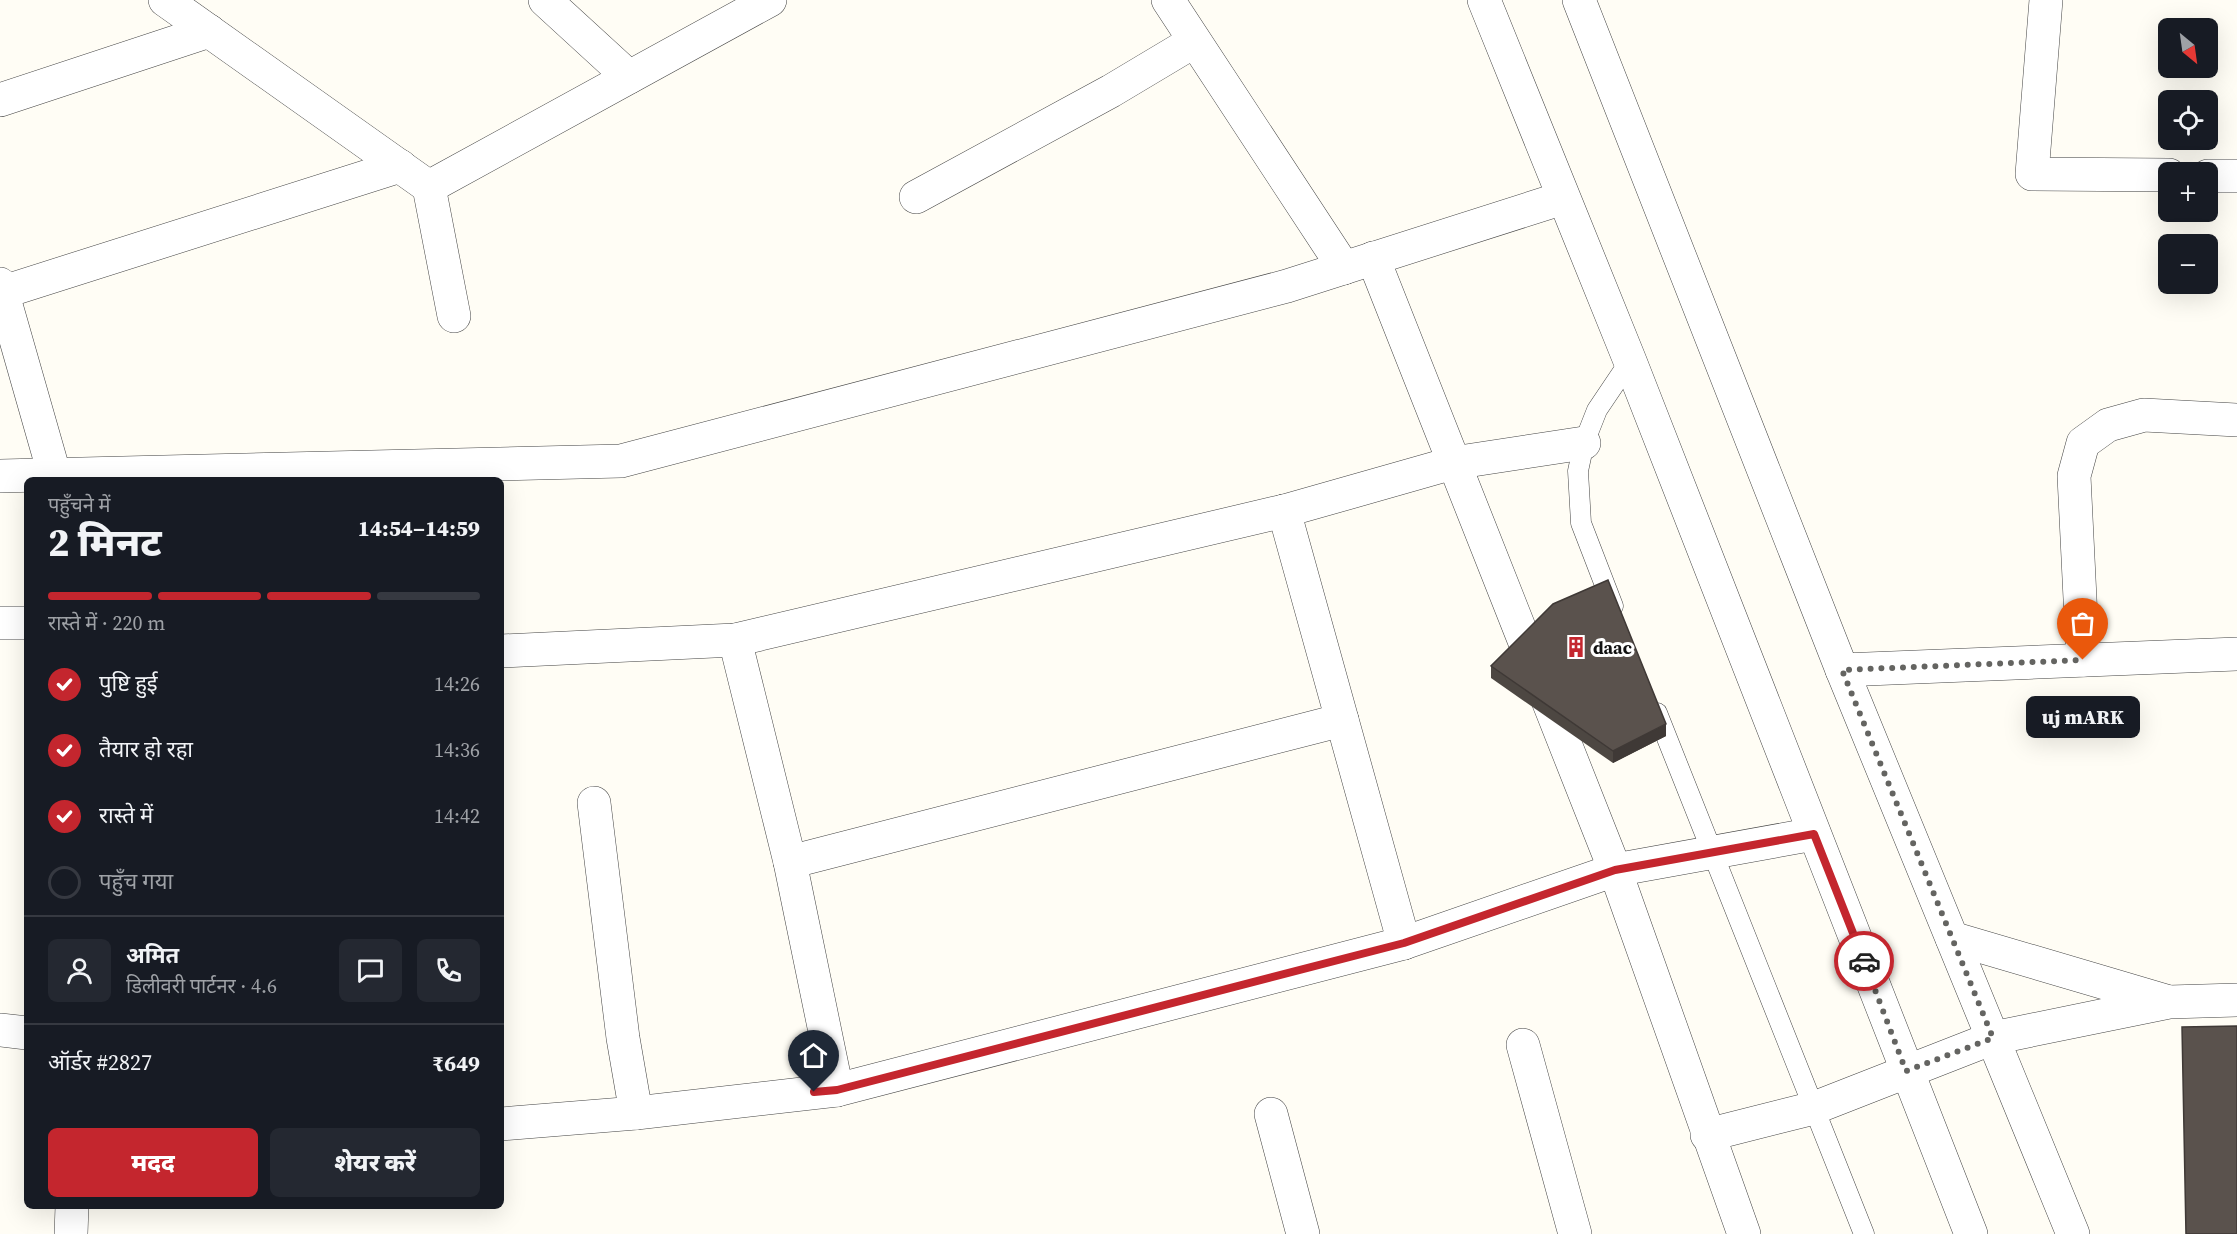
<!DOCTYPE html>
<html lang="hi">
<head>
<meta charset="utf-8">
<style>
	body { margin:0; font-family:"Source Serif 4","Noto Sans Devanagari",serif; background:#242831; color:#f1f3f6; height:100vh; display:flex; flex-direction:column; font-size:22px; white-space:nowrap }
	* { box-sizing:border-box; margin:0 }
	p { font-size:20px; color:#9ea1a6 }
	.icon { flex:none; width:33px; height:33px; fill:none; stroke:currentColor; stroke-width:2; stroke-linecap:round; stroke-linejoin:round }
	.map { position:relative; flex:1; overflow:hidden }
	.side { position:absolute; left:24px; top:477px; width:480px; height:732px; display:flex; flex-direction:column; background:#171b24; border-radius:9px; box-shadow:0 6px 24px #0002 }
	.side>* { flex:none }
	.needle { width:39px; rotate:151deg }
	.fabs { position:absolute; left:2158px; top:18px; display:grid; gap:12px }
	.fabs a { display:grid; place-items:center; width:60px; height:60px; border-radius:9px; background:#171b24; box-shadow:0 6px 24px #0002; font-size:30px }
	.pin { position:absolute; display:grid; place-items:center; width:51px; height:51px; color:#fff; margin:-62px -26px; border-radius:50% 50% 50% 0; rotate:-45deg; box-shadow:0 0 6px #0007 }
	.pin .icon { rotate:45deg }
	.courier { position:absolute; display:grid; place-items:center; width:60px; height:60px; margin:-30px; border:4px solid #c4262e; border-radius:50%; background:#fff; color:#222; box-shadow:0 2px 8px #0007 }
	.bubble { position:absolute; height:42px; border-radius:9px; background:#171b24; box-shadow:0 6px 24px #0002; font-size:20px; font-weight:800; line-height:42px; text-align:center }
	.headline em { font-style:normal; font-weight:800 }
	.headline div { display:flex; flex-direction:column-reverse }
	.headline { display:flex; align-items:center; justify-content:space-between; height:102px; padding:0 24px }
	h1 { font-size:39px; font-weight:800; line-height:45px }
	.bar { display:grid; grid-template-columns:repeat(4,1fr); gap:9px 6px; align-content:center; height:72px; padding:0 24px }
	.bar i { height:8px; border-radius:4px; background:#363941 }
	.bar .active { background:#c4262e }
	.bar p { grid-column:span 4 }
	.line { display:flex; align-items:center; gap:15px; padding:0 24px; border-top:2px solid #363941 }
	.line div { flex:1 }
	.round { display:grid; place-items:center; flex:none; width:63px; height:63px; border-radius:9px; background:#242831 }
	ol { padding:0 24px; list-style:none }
	li { display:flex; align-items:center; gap:18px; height:66px }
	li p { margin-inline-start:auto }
	li .icon { padding:6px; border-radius:50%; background:#c4262e; color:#fff; stroke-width:4 }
	li:last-child { color:#9ea1a6 }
	li i { width:33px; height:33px; border:3px solid #363941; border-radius:50% }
	.action { display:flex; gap:12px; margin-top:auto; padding:12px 24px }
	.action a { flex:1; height:69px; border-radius:9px; background:#c4262e; color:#fff; font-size:24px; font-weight:800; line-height:69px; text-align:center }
	.action a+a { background:#242831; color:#f1f3f6 }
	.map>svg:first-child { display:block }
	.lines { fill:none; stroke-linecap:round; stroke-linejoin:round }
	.service-casing { stroke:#444; stroke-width:21 }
	.minor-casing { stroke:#444; stroke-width:34 }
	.tertiary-casing { stroke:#444; stroke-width:34 }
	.service { stroke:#fff; stroke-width:20 }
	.minor { stroke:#fff; stroke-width:33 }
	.tertiary { stroke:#fff; stroke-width:33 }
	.wall { fill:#4d4742 }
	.shaded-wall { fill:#3f3936 }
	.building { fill:#5a524d; stroke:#3f3936; stroke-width:1.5 }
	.done { stroke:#646461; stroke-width:6; stroke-dasharray:0 10.8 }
	.route { stroke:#c4262e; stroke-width:8 }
	.labels { text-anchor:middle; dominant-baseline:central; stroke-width:6; stroke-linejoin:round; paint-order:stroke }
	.poi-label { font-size:18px; font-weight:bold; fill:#111; stroke:#fff; text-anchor:start }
</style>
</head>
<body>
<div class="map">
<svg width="2237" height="1234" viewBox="0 0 2237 1234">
	<rect width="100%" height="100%" fill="#fffdf5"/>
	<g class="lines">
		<defs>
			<g id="service">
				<polyline points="1613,606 1581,523 1578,471 1584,443 1597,410 1630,361"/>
				<polyline points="1657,713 1864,1234"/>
			</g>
			<g id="minor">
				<polyline points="165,0 429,187 454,316"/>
				<polyline points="545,0 629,77"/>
				<polyline points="1168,0 1344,268"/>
				<polyline points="2046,0 2032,174 2169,175"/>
				<polyline points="0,100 209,31"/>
				<polyline points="2208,176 2237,176"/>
				<polyline points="429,187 770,0"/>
				<polyline points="916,197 1111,91 1193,42"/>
				<polyline points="1373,258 1615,870 1744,1234"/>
				<polyline points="0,284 56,480"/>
				<polyline points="0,293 400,166"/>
				<polyline points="0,476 621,461 1287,286 1563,198"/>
				<polyline points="1284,511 1404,943"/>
				<polyline points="0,623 27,623"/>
				<polyline points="735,640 790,862 837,1090"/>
				<polyline points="501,651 735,640 1284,511 1453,463 1584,443"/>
				<polyline points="2083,660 2074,476 2083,443 2108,425 2144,415 2237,420"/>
				<polyline points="1842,670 2237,654"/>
				<polyline points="594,803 623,1038 636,1113"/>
				<polyline points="790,862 1342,720"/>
				<polyline points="0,1030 27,1033"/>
				<polyline points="1523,1045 1575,1234"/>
				<polyline points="1271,1114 1303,1234"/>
				<polyline points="501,1124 636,1113 837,1090 1404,943 1615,870 1814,834"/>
				<polyline points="1707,1135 1814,1108"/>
				<polyline points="71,1234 72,1206"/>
			</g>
			<g id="tertiary">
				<polyline points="1484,0 1630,361 1971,1234"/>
				<polyline points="1579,0 1842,670 2073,1234"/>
				<polyline points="1952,938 2166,1001"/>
				<polyline points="1814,1108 1993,1038 2169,1002 2237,1000"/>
			</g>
		</defs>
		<use href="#service" class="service-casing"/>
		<use href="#minor" class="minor-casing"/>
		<use href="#tertiary" class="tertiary-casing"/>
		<use href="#service" class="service"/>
		<use href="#minor" class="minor"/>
		<use href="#tertiary" class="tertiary"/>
	</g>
	<polygon class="wall" points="1491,666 1666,736 1613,763 1491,678"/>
	<polygon class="shaded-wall" points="1666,724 1666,736 1613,763 1613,751"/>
	<g class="building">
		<polygon points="1608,580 1666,724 1613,751 1491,666 1553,604"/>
		<polygon points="2237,1026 2237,1234 2186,1234 2182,1027"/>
	</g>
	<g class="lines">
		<polyline class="done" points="1864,961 1906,1071 1993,1038 1842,670 2083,660"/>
		<polyline class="route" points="814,1092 837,1090 1404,943 1615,870 1814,834 1864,961"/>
	</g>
	<defs>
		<symbol id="building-bare" viewBox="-9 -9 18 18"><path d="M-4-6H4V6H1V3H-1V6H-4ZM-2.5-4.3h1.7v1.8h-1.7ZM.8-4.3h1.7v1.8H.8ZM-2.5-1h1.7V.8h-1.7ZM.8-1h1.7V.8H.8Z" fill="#c4262e" stroke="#fff" stroke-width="2.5" paint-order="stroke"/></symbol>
	</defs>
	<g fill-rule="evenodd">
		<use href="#building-bare" x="1561" y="632" width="30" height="30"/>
	</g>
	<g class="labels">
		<g class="poi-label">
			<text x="1593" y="647">daac</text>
		</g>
	</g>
</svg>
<div class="fabs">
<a><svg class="needle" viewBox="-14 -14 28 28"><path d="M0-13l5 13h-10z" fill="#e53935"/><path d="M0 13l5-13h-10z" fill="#9ea1a6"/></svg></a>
<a><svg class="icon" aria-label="locate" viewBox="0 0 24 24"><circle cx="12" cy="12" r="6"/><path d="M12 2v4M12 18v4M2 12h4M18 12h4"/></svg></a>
<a>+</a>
<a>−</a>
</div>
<div class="pin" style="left:2083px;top:660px;background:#ea580c"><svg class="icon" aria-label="bag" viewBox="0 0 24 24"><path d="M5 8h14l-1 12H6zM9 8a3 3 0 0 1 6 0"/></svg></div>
<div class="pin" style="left:814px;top:1092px;background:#1f2937"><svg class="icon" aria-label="home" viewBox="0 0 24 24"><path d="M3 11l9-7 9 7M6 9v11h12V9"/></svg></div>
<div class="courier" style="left:1864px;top:961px"><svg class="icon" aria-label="car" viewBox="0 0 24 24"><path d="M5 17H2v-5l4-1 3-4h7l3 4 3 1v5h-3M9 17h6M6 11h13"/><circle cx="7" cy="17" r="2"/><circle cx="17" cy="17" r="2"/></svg></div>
<div class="bubble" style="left:2026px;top:696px;width:114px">uj mARK</div>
<section class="side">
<div class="headline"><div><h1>2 मिनट</h1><p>पहुँचने में</p></div><em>14:54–14:59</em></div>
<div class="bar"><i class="active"></i><i class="active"></i><i class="active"></i><i></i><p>रास्ते में · 220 m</p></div>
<ol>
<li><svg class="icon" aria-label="check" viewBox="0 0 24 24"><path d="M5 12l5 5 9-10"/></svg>पुष्टि हुई<p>14:26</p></li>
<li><svg class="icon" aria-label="check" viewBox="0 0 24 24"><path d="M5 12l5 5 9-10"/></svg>तैयार हो रहा<p>14:36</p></li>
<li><svg class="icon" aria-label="check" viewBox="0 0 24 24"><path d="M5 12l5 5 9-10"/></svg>रास्ते में<p>14:42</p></li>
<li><i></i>पहुँच गया</li>
</ol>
<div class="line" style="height:108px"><a class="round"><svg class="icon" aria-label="person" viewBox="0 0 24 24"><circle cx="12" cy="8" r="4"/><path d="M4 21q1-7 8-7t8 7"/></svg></a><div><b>अमित</b><p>डिलीवरी पार्टनर · 4.6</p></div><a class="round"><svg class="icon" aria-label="chat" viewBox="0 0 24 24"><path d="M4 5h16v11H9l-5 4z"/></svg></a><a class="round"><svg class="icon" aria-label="phone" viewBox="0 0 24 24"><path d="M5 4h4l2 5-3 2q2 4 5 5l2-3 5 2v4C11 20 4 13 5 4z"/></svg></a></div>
<div class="line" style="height:78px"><div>ऑर्डर #2827</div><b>₹649</b></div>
<div class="action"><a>मदद</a><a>शेयर करें</a></div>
</section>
</div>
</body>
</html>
